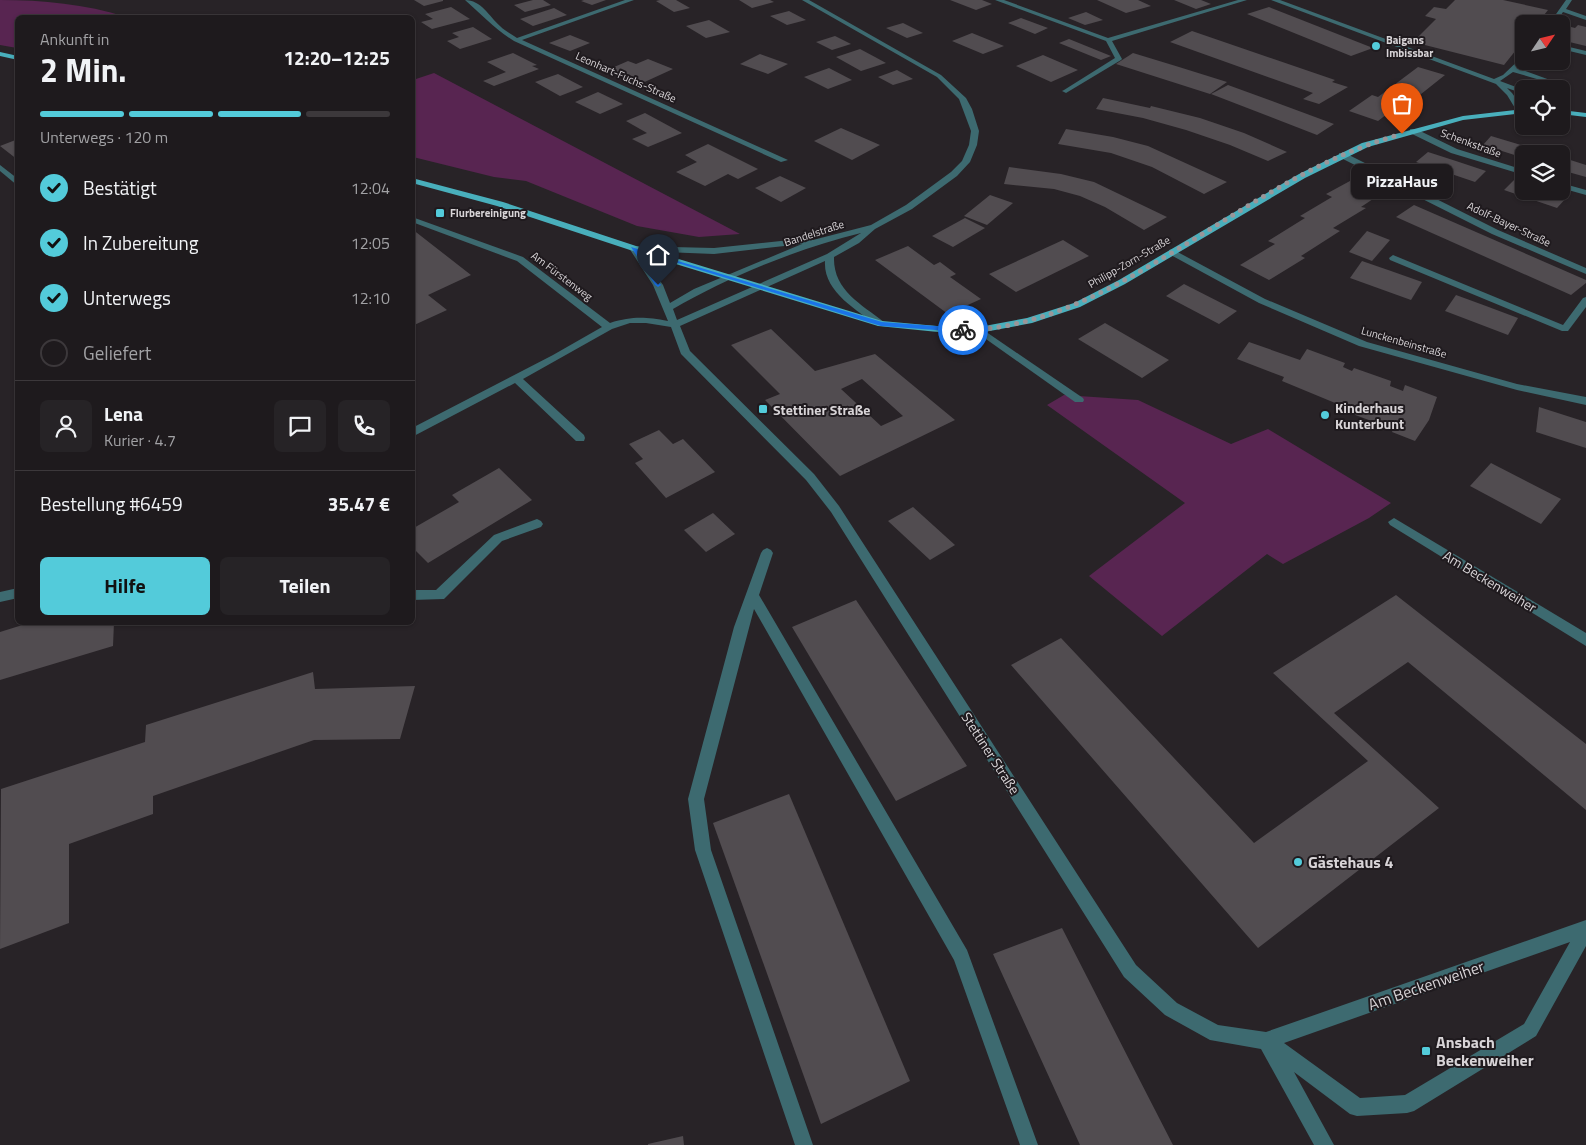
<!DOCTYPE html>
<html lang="de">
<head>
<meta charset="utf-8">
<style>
	body { margin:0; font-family:"Titillium Web",sans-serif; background:#262326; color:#f1f3f6; height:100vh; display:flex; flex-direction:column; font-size:19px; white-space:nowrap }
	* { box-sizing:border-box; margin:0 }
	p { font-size:16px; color:#a1a1a4 }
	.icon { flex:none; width:28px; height:28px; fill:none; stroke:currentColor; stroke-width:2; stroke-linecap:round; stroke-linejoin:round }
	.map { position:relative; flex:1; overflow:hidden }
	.sheet { position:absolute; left:15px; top:15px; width:400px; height:610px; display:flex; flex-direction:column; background:#1e1a1d; border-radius:8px; box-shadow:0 1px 4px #0004,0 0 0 1px #3c383b }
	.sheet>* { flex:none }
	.needle { width:32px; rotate:55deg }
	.controls { position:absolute; left:1515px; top:15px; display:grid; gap:10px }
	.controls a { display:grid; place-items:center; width:55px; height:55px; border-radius:8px; background:#1e1a1d; box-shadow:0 1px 4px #0004,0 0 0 1px #3c383b; font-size:25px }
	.pin { position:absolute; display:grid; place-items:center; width:42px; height:42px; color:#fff; margin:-51px -21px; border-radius:50% 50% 50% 0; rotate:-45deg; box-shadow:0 0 5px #0007 }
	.pin .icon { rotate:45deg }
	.courier { position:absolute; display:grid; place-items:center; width:50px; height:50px; margin:-25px; border:4px solid #1a73e8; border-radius:50%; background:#fff; color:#222; box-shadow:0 1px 6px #0007 }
	.bubble { position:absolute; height:35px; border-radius:8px; background:#1e1a1d; box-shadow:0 1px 4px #0004,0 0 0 1px #3c383b; font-size:16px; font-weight:700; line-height:35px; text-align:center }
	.summary em { font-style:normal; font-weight:700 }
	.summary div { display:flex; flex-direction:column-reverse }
	.summary { display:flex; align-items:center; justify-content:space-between; height:85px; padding:0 25px }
	h1 { font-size:32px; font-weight:700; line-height:38px }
	.bar { display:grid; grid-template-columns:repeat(4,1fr); gap:8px 5px; align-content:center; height:60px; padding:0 25px }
	.bar i { height:6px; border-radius:4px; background:#3c383b }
	.bar .active { background:#53cbda }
	.bar p { grid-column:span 4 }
	.line { display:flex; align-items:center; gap:12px; padding:0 25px; border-top:1px solid #3c383b }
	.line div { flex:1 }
	.round { display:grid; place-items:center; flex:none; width:52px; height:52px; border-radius:8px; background:#262326 }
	ol { padding:0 25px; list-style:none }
	li { display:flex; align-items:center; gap:15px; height:55px }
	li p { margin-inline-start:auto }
	li .icon { padding:5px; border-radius:50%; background:#53cbda; color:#111; stroke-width:4 }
	li:last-child { color:#a1a1a4 }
	li i { width:28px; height:28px; border:2px solid #3c383b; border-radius:50% }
	.button { display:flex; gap:10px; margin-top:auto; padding:10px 25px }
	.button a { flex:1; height:58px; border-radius:8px; background:#53cbda; color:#111; font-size:20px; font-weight:700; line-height:58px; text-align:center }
	.button a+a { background:#262326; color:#f1f3f6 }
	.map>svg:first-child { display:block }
	.green { fill:#582551 }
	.building { fill:#514c50; fill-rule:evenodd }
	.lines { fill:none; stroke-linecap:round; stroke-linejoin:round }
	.minor { fill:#3d6a70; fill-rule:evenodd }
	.major { fill:#49afbc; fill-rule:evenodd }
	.route { fill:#1a73e8 }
	.done { stroke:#9a9699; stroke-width:5; stroke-dasharray:0 9 }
	.poi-dot { fill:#53cbda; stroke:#1f1a1e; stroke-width:2 }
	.labels { text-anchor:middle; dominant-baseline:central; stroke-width:4; stroke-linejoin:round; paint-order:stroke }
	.far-poi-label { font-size:11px; font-weight:bold; fill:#d8d4d7; stroke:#1f1a1e; text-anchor:start }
	.far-street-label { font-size:11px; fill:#d8d4d7; stroke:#1f1a1e }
	.poi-label { font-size:14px; font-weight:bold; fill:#d8d4d7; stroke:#1f1a1e; text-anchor:start }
	.street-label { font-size:14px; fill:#d8d4d7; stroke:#1f1a1e }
	.near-poi-label { font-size:16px; font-weight:bold; fill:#d8d4d7; stroke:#1f1a1e; text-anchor:start }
	.near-street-label { font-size:16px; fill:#d8d4d7; stroke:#1f1a1e }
</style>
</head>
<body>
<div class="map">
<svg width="1586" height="1145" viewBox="0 0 1586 1145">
	<rect width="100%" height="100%" fill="#282327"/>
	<g class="green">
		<path d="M0,0c43,0 85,4 126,17l-108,1 -1,30 -17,-3z"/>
		<polygon points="434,73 740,234 699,237 637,226 526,181 494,177 413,157 413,80"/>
		<polygon points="1064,395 1138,400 1231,444 1268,429 1391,503 1369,518 1283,564 1267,554 1162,636 1089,576 1185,503 1047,405"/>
	</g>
	<g class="building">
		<polygon points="414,0 443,0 443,1 424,6"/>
		<polygon points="533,0 543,0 551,5 525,12 514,5"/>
		<polygon points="584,0 606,0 592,5 581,1"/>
		<polygon points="660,0 676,0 690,8 674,12 656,1"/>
		<polygon points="739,0 770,0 774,2 752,8"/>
		<polygon points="950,0 982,0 992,4 976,10"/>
		<polygon points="1097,0 1138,0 1151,6 1126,13"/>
		<polygon points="1174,0 1201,0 1211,4 1196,9"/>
		<polygon points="1455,0 1503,0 1548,10 1537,24 1524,24 1524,40 1504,65 1413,42 1436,19 1425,16 1434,7 1446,9"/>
		<polygon points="451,7 470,19 432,29 421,22 433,19 425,14"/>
		<polygon points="1269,7 1373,48 1351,56 1247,14"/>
		<polygon points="554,8 567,15 533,26 520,19"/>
		<polygon points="789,11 806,20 787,25 770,16"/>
		<polygon points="1086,12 1103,20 1085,25 1068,18"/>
		<polygon points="1021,18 1048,28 1035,34 1008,23"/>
		<polygon points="709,20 730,32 706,38 686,26"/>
		<polygon points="903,23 923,33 907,38 886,28"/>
		<polygon points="1578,25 1586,27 1586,46 1561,40 1561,36 1567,26 1575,28"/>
		<polygon points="473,27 492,39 460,49 447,41 459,37 452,33"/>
		<polygon points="1192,31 1335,80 1332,82 1348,87 1319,104 1303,99 1313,93 1170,42"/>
		<polygon points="972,33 1004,46 983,54 952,41"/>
		<polygon points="570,35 590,43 570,51 549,43"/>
		<polygon points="835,36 851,44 832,50 816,42"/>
		<polygon points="1069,39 1111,56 1101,60 1059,43"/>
		<polygon points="860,49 875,57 886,63 861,71 836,57"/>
		<polygon points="513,53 537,65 532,66 539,69 494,86 483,81 506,72 487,62"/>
		<polygon points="1133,53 1179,67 1227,82 1210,94 1116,64"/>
		<polygon points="760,54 788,64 768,74 740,64"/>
		<polygon points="1043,55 1078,70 1051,82 1016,66"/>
		<polygon points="648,59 673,69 638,85 605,71 628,61 636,64"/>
		<polygon points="1418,67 1445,75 1406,106 1400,104 1378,121 1349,111 1372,95 1378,97"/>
		<polygon points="829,68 852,80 828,89 804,77"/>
		<polygon points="897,70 913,79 893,85 878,77"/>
		<polygon points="558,74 583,87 560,96 535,82"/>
		<polygon points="1228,85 1280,104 1334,124 1317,135 1211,94"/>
		<polygon points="598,92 623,104 600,114 575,102"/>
		<polygon points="1103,98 1150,108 1151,106 1200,118 1244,133 1287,152 1268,161 1230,145 1186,130 1143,118 1096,109"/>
		<polygon points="645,113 682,133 648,147 632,139 647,133 626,121"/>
		<polygon points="841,128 880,145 852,160 814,141"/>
		<polygon points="1066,129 1113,137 1148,146 1227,182 1204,194 1152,167 1111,153 1058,144"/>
		<polygon points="1491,136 1548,153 1548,154 1524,154 1524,158 1483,145"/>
		<polygon points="18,139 18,160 0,146"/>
		<polygon points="708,144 758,169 738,179 728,174 705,186 676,172 697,162 685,155"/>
		<polygon points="1428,152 1456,161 1486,171 1475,182 1416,162"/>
		<polygon points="1561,157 1586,165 1586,177 1561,170"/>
		<polygon points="1009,167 1061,174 1094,182 1167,217 1144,230 1105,207 1080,196 1054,189 1004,184"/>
		<polygon points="1361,175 1391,187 1361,207 1366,208 1333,228 1340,231 1301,256 1305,258 1269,280 1240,265 1275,244 1268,241 1305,218 1300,216 1332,197 1326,194"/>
		<polygon points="780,176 806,188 781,202 755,188"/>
		<polygon points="1516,178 1524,181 1524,191 1553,191 1568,196 1557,208 1504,190"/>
		<polygon points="990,195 1013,203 987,225 964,216"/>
		<polygon points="1414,205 1586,280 1586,283 1571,295 1396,217"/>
		<polygon points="965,218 985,228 953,247 932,236"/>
		<polygon points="412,229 471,275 428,295 447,310 412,326"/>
		<polygon points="1367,231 1390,240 1372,261 1349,252"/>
		<polygon points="1063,240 1089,256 1016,292 989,274"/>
		<polygon points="908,246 934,265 940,262 956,274 950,277 981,299 948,314 875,260"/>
		<polygon points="1362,261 1391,271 1422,282 1411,300 1350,278"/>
		<polygon points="1184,284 1237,311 1219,324 1166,296"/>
		<polygon points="1456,295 1486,306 1518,318 1508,335 1445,311"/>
		<polygon points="1105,323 1169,360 1142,378 1078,339"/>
		<path d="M771,329l44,42 60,-17 80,66 -115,56 -75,-76 15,-6 -49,-49zM862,379l41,37 -22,10 -40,-37z"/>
		<polygon points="1249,342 1300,360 1307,349 1345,363 1343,367 1352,371 1354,368 1391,381 1390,386 1403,391 1405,385 1437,397 1429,420 1415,441 1392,432 1393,429 1350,413 1352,410 1282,381 1284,377 1237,359"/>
		<polygon points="1539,407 1586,422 1586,448 1536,432"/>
		<polygon points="659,430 673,444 683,439 715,472 666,498 635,463 643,459 629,444"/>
		<polygon points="1491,463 1561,499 1541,524 1470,486"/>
		<polygon points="499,468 532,500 428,563 412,547 412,529 459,502 452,495"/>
		<polygon points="913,507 955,545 930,560 888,521"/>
		<polygon points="713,513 735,534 706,552 684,530"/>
		<polygon points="1396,595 1586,744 1586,810 1408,662 1334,713 1439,808 1258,948 1011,665 1061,638 1254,843 1368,761 1273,673"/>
		<polygon points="856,600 967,766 896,801 792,627"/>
		<polygon points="32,622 114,622 113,646 0,680 0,632"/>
		<polygon points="313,672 315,689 415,686 400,739 314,740 153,796 153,814 69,844 69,923 0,949 1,789 145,742 146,725"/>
		<polygon points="789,794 910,1081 821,1124 713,823"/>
		<polygon points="1062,928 1135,1071 1173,1145 1080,1145 993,954"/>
		<polygon points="683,1136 684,1145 648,1145 648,1144"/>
	</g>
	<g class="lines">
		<g class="minor">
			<path d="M465,0c16,0 24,16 35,26 5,5 11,8 17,12l108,-38h9l-112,40 266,120 -7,2 -267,-121c-18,-11 -33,-27 -49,-41z"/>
			<path d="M802,0h7l132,75 25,23 6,11 7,22 -2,14 -7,17 -13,14 -45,33 -37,20 -16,14 -25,14c-1,33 27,47 50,65v4h-6c-21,-16 -55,-34 -53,-65l-145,65 10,25 124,123 25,32 297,459 41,38 41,22 48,7 320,-112v26l-50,90 -122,75 -7,2 -50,3 -7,-2 -56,-42 40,73h-20l-53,-96 -51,-9 -45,-25 -41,-38 -293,-465 -25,-32 -125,-126 -10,-27 -25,-4h-16l-18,6 -89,50 61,56 1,3 -1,3h-8l-61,-58 -103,54v-9l141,-73 49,-28 -85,-66 -105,-39v-5l111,40 87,66c23,-7 35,-6 58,-2l-15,-36 -24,-37 1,-2 84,2 95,-10 4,2 58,-15 35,-20 45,-33 11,-11 7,-16 2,-14 -12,-32 -22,-22zM861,233l-34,21 -150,66 -4,-11c55,-32 126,-61 188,-76zM802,244l-108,45 -24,14 -7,-18 -24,-34 75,3zM1570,942l-46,82 -119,71 -45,3 -76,-55z"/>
			<polygon points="995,0 1004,0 1108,38 1238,0 1247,0 1112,41 1122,59 1121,60 1066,93 1062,91 1064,90 1115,58 1106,41"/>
			<polygon points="1271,0 1280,0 1494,79 1503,75 1524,55 1524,61 1517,68 1550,80 1547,82 1513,72 1500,81 1524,90 1524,94 1507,88 1512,93 1524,110 1524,113 1518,113 1507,95 1496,84"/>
			<polygon points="1566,0 1572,0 1566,9 1586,16 1586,20 1563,12 1555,24 1549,24"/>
			<polygon points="1561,45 1586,51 1586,55 1561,49"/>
			<polygon points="1541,61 1553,61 1566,66 1563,68"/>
			<polygon points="1410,129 1416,129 1457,149 1524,170 1524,175 1451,153 1410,133"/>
			<polygon points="1339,153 1345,153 1498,230 1586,268 1586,274 1492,234 1339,157"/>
			<polygon points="0,165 18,179 18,186 0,171"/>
			<polygon points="1561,183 1586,190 1586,195 1561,188"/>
			<polygon points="1172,249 1265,299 1367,342 1517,384 1586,397 1586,405 1517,390 1359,346 1259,303 1169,254 1169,250"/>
			<polygon points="1393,255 1563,325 1583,298 1586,297 1586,307 1568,331 1562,331 1390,260 1389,258"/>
			<polygon points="979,327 1083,398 1084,400 1083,402 1075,402 976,332 976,328"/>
			<polygon points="1394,518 1586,633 1586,646 1390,525 1388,522"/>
			<polygon points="537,519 541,521 543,524 541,527 502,541 444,599 412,600 412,590 436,590 494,535"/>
			<polygon points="767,548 771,550 773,553 759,595 967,950 1038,1145 1020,1145 954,960 754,609 704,799 711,850 813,1145 795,1145 695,850 688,799 734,627 761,553 763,550"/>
			<polygon points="18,588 18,598 0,602 0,592"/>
		</g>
		<g class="major">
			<polygon points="0,52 18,56 18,60 0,56"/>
			<polygon points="1524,109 1524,113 1463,120 1368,147 1305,178 1125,284 1080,307 1032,323 979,333 948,333 878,326 630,250 497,206 412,183 412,178 503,202 636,246 882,321 948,327 979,327 1027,318 1074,303 1119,280 1299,174 1362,143 1463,116"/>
			<polygon points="1561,110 1586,113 1586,117 1561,114"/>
		</g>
	</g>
	<polygon class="route" points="631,247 882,322 963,328 966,330 963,332 881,326 639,251 661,285 658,287 655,285"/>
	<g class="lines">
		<path class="done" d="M963,330c82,-1 152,-43 220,-84 70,-43 140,-91 219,-112"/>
	</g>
	<g class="poi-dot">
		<circle cx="1376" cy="46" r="5"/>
		<rect x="435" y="208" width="10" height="10" rx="2.5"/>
		<rect x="758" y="404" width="10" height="10" rx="2.5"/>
		<circle cx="1325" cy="415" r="5"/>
		<circle cx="1298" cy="862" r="5"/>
		<rect x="1421" y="1046" width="10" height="10" rx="2.5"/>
	</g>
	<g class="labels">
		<g class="far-poi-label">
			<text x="1386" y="40">Baigans<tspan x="1386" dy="13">Imbissbar</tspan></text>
			<text x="450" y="213">Flurbereinigung</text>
		</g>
		<g class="far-street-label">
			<text transform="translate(626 77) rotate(24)">Leonhart-Fuchs-Straße</text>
			<text transform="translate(1471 143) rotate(20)">Schenkstraße</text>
			<text transform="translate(1509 224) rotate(25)">Adolf-Bayer-Straße</text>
			<text transform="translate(814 233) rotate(-18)">Bandelstraße</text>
			<text transform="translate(1129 262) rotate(-30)">Philipp-Zorn-Straße</text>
			<text transform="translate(562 276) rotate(37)">Am Fürstenweg</text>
			<text transform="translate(1404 342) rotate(16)">Lunckenbeinstraße</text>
		</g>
		<g class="poi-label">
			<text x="1335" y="407">Kinderhaus<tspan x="1335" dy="16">Kunterbunt</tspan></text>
			<text x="773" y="409">Stettiner Straße</text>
		</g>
		<g class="street-label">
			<text transform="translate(1490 581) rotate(31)">Am Beckenweiher</text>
			<text transform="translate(991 753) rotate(57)">Stettiner Straße</text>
		</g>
		<g class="near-poi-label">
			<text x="1308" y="862">Gästehaus 4</text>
			<text x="1436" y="1042">Ansbach<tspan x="1436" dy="18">Beckenweiher</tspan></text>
		</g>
		<g class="near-street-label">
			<text transform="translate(1426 985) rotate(-19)">Am Beckenweiher</text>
		</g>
	</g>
</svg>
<div class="controls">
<a><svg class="needle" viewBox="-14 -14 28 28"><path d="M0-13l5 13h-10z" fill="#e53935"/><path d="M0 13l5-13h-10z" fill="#a1a1a4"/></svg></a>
<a><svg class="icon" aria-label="locate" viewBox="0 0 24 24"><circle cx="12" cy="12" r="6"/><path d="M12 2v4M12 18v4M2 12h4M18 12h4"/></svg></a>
<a><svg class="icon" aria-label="layers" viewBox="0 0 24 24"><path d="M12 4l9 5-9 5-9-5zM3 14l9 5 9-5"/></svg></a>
</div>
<div class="pin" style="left:1402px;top:134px;background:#ea580c"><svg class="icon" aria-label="bag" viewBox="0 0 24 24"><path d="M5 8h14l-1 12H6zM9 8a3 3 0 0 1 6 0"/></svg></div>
<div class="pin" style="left:658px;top:285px;background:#1f2937"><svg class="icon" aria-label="home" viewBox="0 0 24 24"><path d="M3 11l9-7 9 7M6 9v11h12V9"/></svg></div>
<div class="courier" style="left:963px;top:330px"><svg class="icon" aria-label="bike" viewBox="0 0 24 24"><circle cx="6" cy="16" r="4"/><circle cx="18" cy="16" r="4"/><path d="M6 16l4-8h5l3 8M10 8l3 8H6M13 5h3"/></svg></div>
<div class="bubble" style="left:1351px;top:164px;width:102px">PizzaHaus</div>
<section class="sheet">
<div class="summary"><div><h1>2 Min.</h1><p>Ankunft in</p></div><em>12:20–12:25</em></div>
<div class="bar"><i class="active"></i><i class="active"></i><i class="active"></i><i></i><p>Unterwegs · 120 m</p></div>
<ol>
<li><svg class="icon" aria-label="check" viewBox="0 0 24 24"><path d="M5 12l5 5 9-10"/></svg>Bestätigt<p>12:04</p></li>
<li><svg class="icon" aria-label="check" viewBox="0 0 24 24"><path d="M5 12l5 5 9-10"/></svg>In Zubereitung<p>12:05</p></li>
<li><svg class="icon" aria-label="check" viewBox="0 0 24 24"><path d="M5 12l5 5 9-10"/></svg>Unterwegs<p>12:10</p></li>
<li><i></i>Geliefert</li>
</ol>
<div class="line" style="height:90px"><a class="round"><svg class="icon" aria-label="person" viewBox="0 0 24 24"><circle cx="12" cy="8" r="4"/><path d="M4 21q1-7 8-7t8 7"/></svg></a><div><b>Lena</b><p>Kurier · 4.7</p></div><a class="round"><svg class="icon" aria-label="chat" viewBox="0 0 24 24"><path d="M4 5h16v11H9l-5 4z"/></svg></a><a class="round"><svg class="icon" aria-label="phone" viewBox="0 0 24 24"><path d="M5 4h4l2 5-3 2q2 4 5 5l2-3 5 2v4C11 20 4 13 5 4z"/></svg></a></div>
<div class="line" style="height:65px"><div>Bestellung #6459</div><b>35.47 €</b></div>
<div class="button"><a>Hilfe</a><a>Teilen</a></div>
</section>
</div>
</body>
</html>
